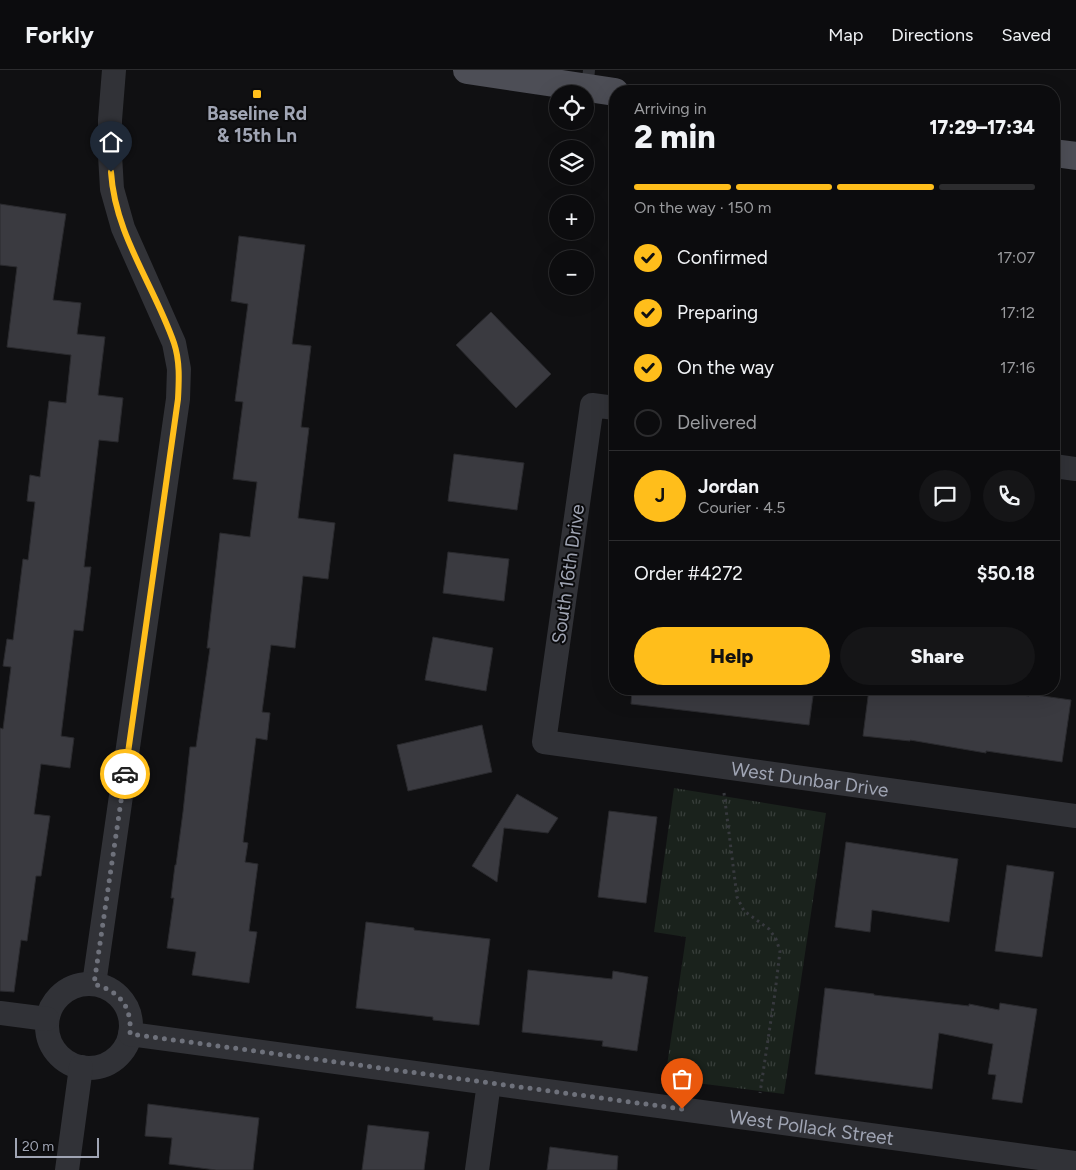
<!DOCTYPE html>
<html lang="en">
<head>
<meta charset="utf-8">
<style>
	body { margin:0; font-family:Figtree,sans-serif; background:#151517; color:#f1f3f6; height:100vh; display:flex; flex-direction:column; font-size:19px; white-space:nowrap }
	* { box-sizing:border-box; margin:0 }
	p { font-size:16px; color:#9a9b9e }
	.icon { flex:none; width:28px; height:28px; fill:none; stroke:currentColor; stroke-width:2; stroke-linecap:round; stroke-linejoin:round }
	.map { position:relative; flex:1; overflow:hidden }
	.side { position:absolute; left:609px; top:15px; width:451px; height:610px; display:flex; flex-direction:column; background:#0c0c0e; border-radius:20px; box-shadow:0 5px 20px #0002,0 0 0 1px #2c2c2e }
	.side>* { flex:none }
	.tools { position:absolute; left:549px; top:15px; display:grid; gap:10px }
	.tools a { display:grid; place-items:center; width:45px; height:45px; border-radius:50%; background:#0c0c0e; box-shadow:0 5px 20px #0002,0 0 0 1px #2c2c2e; font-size:25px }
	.scale { position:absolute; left:15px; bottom:12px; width:84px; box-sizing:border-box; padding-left:5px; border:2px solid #a0a5b4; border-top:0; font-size:14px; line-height:18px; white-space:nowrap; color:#a0a5b4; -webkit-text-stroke:4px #0b0b0d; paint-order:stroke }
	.pin { position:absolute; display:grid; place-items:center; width:42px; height:42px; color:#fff; margin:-51px -21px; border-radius:50% 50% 50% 0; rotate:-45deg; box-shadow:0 0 5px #0007 }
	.pin .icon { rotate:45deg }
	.courier { position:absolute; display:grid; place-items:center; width:50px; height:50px; margin:-25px; border:4px solid #ffbe1b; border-radius:50%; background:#fff; color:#222; box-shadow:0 1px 6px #0007 }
	.head em { font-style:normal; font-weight:800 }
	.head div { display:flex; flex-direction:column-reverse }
	.head { display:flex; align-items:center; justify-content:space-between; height:85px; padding:0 25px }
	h1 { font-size:32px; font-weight:800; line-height:38px }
	.bar { display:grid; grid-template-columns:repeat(4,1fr); gap:8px 5px; align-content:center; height:60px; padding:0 25px }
	.bar i { height:6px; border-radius:4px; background:#2c2c2e }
	.bar .on { background:#ffbe1b }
	.bar p { grid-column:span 4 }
	.line { display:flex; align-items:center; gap:12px; padding:0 25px; border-top:1px solid #2c2c2e }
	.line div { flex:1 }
	.round { display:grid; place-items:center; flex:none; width:52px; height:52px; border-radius:26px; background:#151517 }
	ol { padding:0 25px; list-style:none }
	li { display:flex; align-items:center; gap:15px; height:55px }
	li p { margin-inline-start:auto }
	li .icon { padding:5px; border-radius:50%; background:#ffbe1b; color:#111; stroke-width:4 }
	li:last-child { color:#9a9b9e }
	li i { width:28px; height:28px; border:2px solid #2c2c2e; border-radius:50% }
	.button { display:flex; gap:10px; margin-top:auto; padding:10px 25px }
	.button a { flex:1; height:58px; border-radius:30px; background:#ffbe1b; color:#111; font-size:20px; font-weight:800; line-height:58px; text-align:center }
	.button a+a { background:#151517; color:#f1f3f6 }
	header { display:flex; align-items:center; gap:30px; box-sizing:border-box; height:70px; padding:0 25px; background:#0c0c0e; border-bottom:1px solid #2c2c2e }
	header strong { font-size:24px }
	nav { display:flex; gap:28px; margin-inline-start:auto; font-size:18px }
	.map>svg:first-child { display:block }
	.grass { fill:url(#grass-tufts) }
	.building { fill:#3a3a40; stroke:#2a2a2e }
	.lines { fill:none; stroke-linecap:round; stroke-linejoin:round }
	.path { stroke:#37393e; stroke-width:3; stroke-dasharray:2.5 4; stroke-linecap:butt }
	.service { stroke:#313237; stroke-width:12 }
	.minor { stroke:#313237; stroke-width:24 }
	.primary { stroke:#4d4e56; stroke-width:28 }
	.done { stroke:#6e717b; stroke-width:5; stroke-dasharray:0 9 }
	.route { stroke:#ffbe1b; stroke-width:6 }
	.poi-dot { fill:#ffbe1b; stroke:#0b0b0d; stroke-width:2 }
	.labels { text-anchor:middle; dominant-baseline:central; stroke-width:4; stroke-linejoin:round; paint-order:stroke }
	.poi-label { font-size:19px; font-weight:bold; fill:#a0a5b4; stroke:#0b0b0d }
	.street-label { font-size:19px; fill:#a0a5b4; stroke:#0b0b0d }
</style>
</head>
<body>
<header>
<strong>Forkly</strong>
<nav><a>Map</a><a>Directions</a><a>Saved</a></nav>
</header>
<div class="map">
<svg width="1076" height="1100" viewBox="0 0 1076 1100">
	<defs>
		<pattern id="grass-tufts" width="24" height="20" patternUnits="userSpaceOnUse" patternTransform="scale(1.25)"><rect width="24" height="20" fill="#1a221c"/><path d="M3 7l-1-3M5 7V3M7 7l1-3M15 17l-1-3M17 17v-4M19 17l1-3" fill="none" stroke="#383f3b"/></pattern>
	</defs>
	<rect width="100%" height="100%" fill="#101012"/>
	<polygon class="grass" points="674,718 826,743 784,1024 665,1009 686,867 654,862"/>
	<g class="building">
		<polygon points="0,134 66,144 53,230 81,233 77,264 105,267 98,325 123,328 118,372 99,370 84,497 91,497 87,530 83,561 74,560 61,666 74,668 70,698 41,694 34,744 50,746 41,806 36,806 27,871 21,870 14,922 0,921 0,658 3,659 11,597 3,596 7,569 13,570 23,489 28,490 35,432 27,431 30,405 40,407 49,331 66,333 71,285 7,277 17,197 0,195"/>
		<polygon points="239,166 305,175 292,274 311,276 301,357 309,358 298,448 335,453 328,509 303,506 295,578 271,575 262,642 270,643 267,670 256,668 243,772 248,773 245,792 258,794 249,861 257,862 249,913 192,905 196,882 167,878 174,828 171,828 175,795 176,795 183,742 190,677 196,677 210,578 207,578 220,463 250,467 257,412 233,409 243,332 235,331 248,234 231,231"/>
		<polygon points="491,242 551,304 516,338 456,275"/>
		<polygon points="454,384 524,393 517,440 448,431"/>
		<polygon points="448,482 509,489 504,531 443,523"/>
		<polygon points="433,567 493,578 486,621 425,610"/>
		<polygon points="632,619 814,619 809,655 631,634"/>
		<polygon points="869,619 986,619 1029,626 1029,624 1071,630 1062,692 986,681 986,683 910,670 910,671 863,666"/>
		<polygon points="482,655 492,702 408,721 397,675"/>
		<polygon points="517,724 558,748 548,763 504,758 497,812 472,796"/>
		<polygon points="609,741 657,747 646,833 598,827"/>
		<polygon points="846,772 958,789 949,852 872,840 870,862 835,857"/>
		<polygon points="1007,795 1054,802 1042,887 995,881"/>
		<polygon points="366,852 414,858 414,860 490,869 479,955 433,950 433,947 356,938"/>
		<polygon points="528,900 612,909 613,901 648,907 637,981 602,976 603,971 522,962"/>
		<polygon points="825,918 874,924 874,925 969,936 969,934 999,940 1000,933 1037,939 1022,1033 992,1029 996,1005 988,1004 993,974 939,963 932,1019 815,1004"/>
		<polygon points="148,1034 259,1048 253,1100 216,1100 169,1094 172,1068 145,1066"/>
		<polygon points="368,1055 429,1062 424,1100 362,1100"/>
		<polygon points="550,1077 618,1086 617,1100 547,1100"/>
	</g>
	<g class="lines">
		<polyline class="path" points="724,723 737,827 744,841 769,859 776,869 780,881 775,923 760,1023"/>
		<polyline class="service" points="587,19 589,0"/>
		<g class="minor">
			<path id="s1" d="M615,338l-23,-3 -48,337 532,74"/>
			<polyline points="1054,396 1076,399"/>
			<polyline points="94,914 178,329 179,299 174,273 123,158 112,119 110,85 110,50 114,0"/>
			<circle cx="89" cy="956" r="42"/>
			<polyline points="0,943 47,949"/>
			<path id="s2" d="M130,964l946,129"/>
			<polyline points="67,1100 81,997"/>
			<polyline points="477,1100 489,1013"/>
		</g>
		<g class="primary">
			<polyline points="467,0 615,22"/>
			<polyline points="1054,83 1076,86"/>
		</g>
	</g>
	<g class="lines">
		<path class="done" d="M125,704l-31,210c26,8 38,22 36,50l552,75"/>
		<path class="route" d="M111,102c4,63 43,113 63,171 6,18 5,37 4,56l-53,375"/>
	</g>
	<rect class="poi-dot" x="252" y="19" width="10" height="10" rx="2.5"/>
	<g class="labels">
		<g class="poi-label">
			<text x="257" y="43">Baseline Rd<tspan x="257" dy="22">&amp; 15th Ln</tspan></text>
		</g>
		<g class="street-label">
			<text transform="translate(568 504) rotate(-82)">South 16th Drive</text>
			<text stroke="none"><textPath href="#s1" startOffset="632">West Dunbar Drive</textPath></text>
			<text stroke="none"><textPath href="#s2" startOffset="688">West Pollack Street</textPath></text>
		</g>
	</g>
</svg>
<div class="tools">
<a><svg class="icon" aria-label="locate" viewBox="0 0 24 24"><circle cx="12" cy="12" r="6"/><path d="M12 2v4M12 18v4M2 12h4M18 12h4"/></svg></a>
<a><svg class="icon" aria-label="layers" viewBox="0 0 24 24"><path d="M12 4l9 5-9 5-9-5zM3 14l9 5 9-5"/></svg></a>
<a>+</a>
<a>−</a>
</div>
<div class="scale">20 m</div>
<div class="pin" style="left:682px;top:1039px;background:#ea580c"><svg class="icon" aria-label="bag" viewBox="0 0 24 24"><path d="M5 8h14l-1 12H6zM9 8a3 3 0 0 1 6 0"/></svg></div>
<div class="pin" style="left:111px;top:102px;background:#1f2937"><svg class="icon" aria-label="home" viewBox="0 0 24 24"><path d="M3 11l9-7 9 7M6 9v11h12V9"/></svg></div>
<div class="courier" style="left:125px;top:704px"><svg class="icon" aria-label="car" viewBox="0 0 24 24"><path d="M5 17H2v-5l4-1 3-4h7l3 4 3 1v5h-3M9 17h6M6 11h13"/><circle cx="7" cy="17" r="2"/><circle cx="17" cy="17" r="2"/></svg></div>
<section class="side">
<div class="head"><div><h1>2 min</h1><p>Arriving in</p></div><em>17:29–17:34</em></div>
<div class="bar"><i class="on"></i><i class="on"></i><i class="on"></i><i></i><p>On the way · 150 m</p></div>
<ol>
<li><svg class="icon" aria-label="check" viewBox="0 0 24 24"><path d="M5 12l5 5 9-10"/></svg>Confirmed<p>17:07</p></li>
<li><svg class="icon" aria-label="check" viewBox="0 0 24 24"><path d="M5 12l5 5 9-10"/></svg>Preparing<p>17:12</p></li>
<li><svg class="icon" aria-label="check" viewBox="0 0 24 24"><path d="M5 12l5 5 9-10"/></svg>On the way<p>17:16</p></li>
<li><i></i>Delivered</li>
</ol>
<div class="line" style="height:90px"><b class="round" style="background:#ffbe1b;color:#111">J</b><div><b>Jordan</b><p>Courier · 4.5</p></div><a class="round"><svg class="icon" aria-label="chat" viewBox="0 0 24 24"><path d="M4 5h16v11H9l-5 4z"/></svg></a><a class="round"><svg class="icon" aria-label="phone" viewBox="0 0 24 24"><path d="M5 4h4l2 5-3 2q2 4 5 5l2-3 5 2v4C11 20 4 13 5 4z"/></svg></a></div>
<div class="line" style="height:65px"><div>Order #4272</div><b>$50.18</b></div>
<div class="button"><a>Help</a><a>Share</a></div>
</section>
</div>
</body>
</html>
